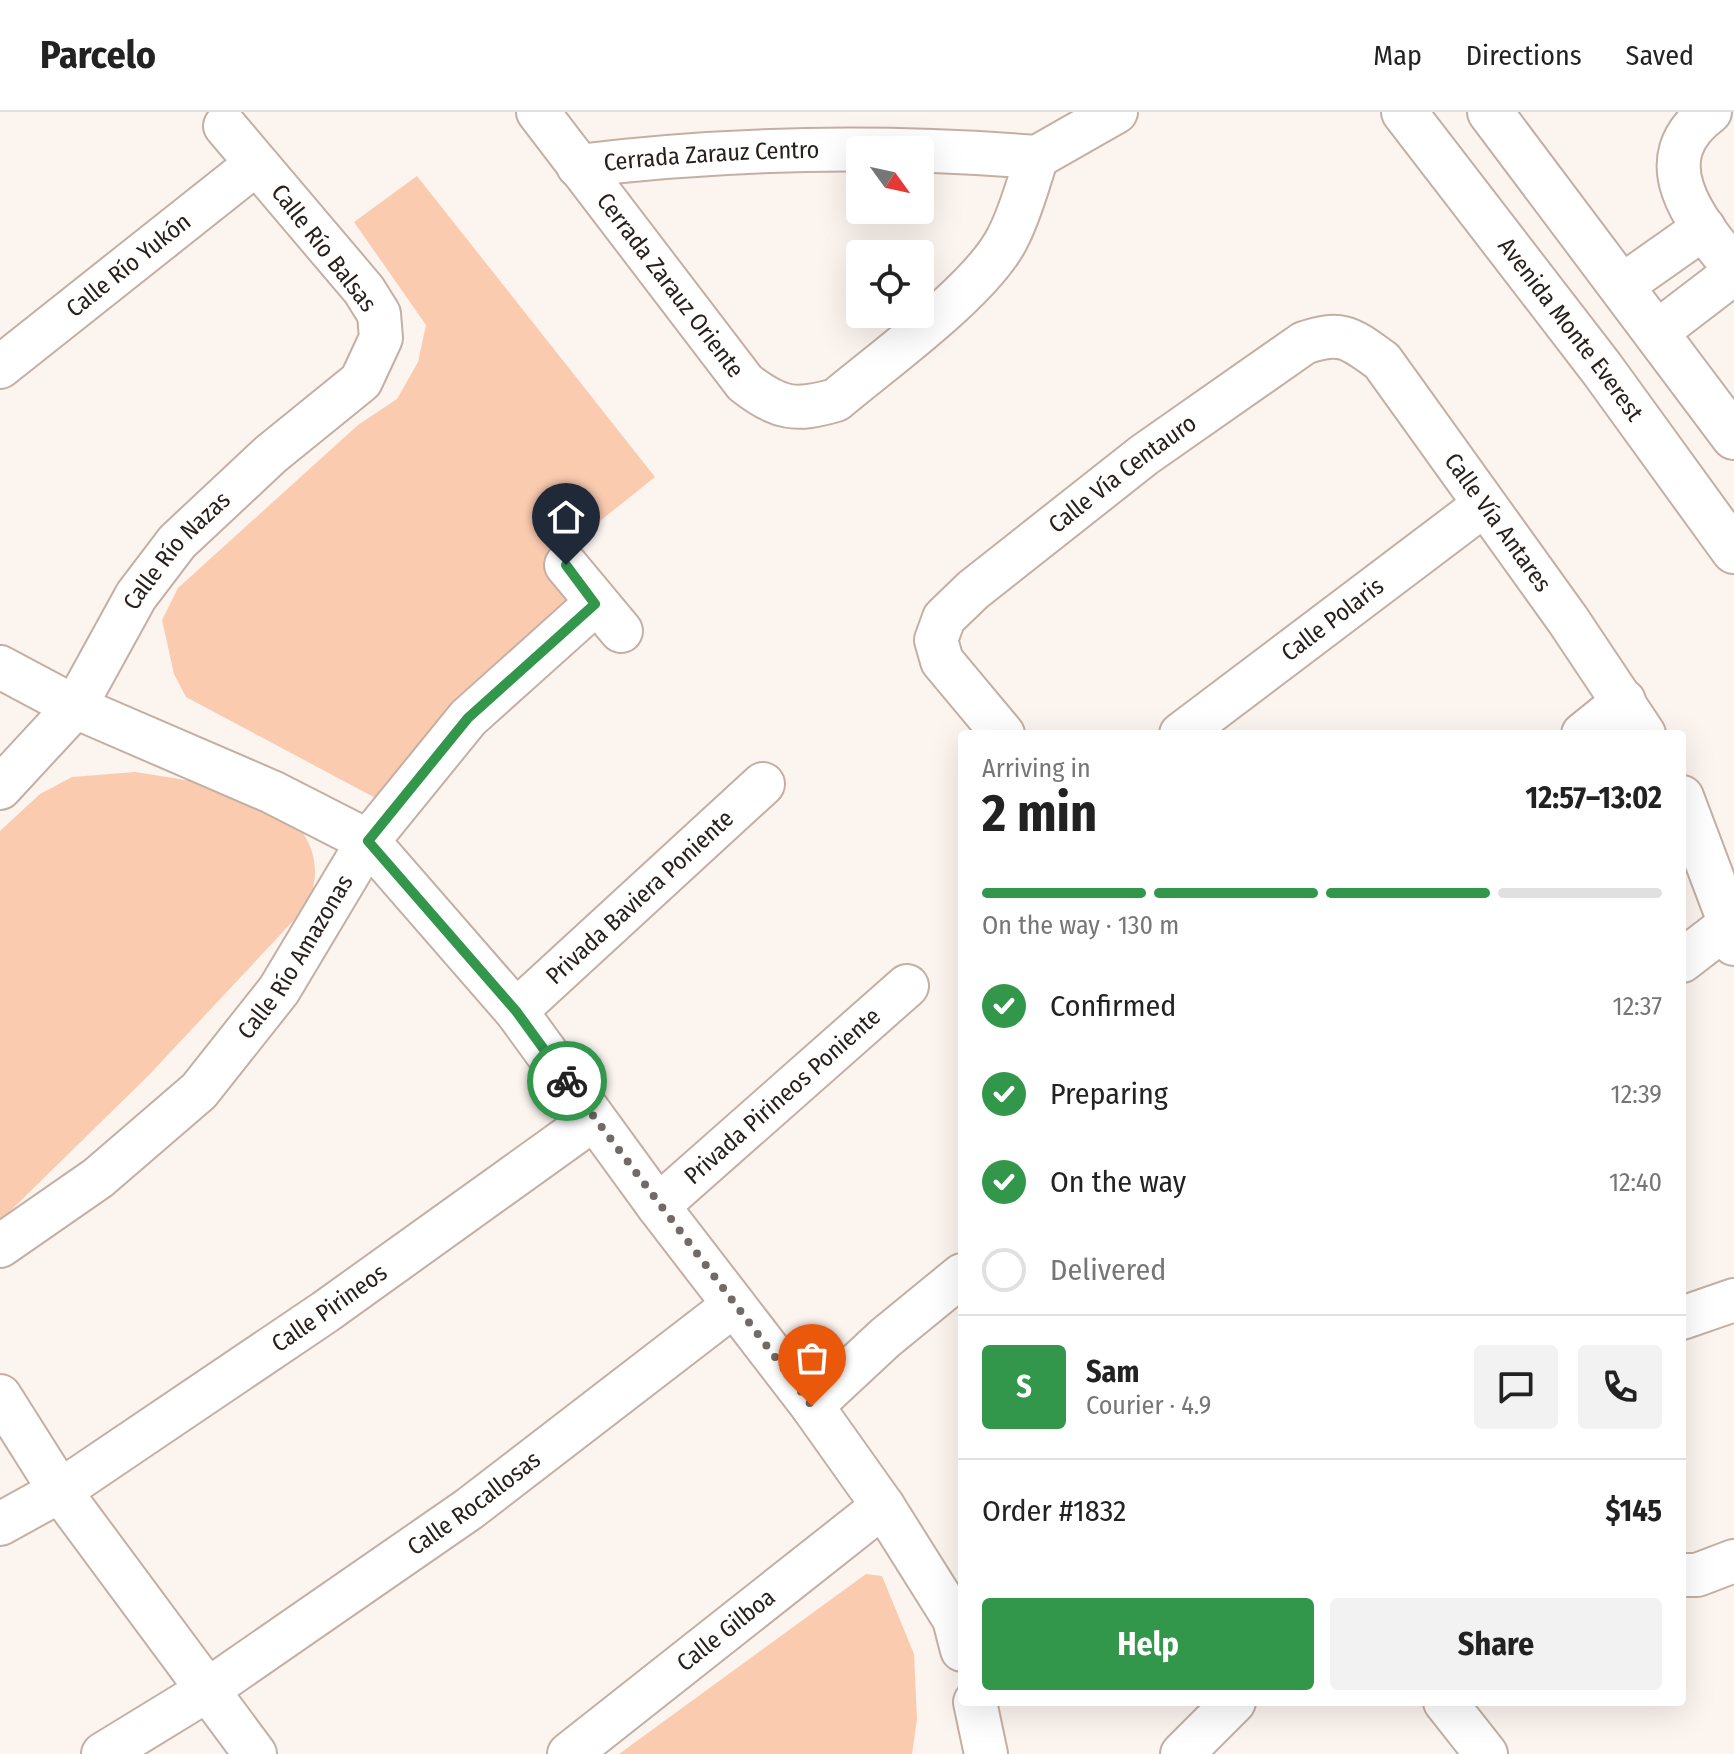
<!DOCTYPE html>
<html lang="en">
<head>
<meta charset="utf-8">
<style>
	body { margin:0; font-family:"Fira Sans Condensed",sans-serif; background:#f2f2f2; color:#222; height:100vh; display:flex; flex-direction:column; font-size:30px; white-space:nowrap }
	* { box-sizing:border-box; margin:0 }
	p { font-size:26px; color:#767676 }
	.icon { flex:none; width:44px; height:44px; fill:none; stroke:currentColor; stroke-width:2; stroke-linecap:round; stroke-linejoin:round }
	.map { position:relative; flex:1; overflow:hidden }
	.side { position:absolute; left:958px; top:618px; width:728px; height:976px; display:flex; flex-direction:column; background:#fff; border-radius:8px; box-shadow:0 8px 32px #0002 }
	.side>* { flex:none }
	.needle { width:52px; rotate:123deg }
	.buttons { position:absolute; left:846px; top:24px; display:grid; gap:16px }
	.buttons a { display:grid; place-items:center; width:88px; height:88px; border-radius:8px; background:#fff; box-shadow:0 8px 32px #0002; font-size:40px }
	.pin { position:absolute; display:grid; place-items:center; width:68px; height:68px; color:#fff; margin:-82px -34px; border-radius:50% 50% 50% 0; rotate:-45deg; box-shadow:0 0 8px #0007 }
	.pin .icon { rotate:45deg }
	.courier { position:absolute; display:grid; place-items:center; width:80px; height:80px; margin:-40px; border:6px solid #32964b; border-radius:50%; background:#fff; color:#222; box-shadow:0 2px 10px #0007 }
	.headline em { font-style:normal; font-weight:700 }
	.headline div { display:flex; flex-direction:column-reverse }
	.headline { display:flex; align-items:center; justify-content:space-between; height:136px; padding:0 24px }
	h1 { font-size:52px; font-weight:700; line-height:60px }
	.bar { display:grid; grid-template-columns:repeat(4,1fr); gap:12px 8px; align-content:center; height:96px; padding:0 24px }
	.bar i { height:10px; border-radius:6px; background:#e0e0e0 }
	.bar .current { background:#32964b }
	.bar p { grid-column:span 4 }
	.line { display:flex; align-items:center; gap:20px; padding:0 24px; border-top:2px solid #e0e0e0 }
	.line div { flex:1 }
	.round { display:grid; place-items:center; flex:none; width:84px; height:84px; border-radius:8px; background:#f2f2f2 }
	ol { padding:0 24px; list-style:none }
	li { display:flex; align-items:center; gap:24px; height:88px }
	li p { margin-inline-start:auto }
	li .icon { padding:8px; border-radius:50%; background:#32964b; color:#fff; stroke-width:4 }
	li:last-child { color:#767676 }
	li i { width:44px; height:44px; border:4px solid #e0e0e0; border-radius:50% }
	.action { display:flex; gap:16px; margin-top:auto; padding:16px 24px }
	.action a { flex:1; height:92px; border-radius:8px; background:#32964b; color:#fff; font-size:32px; font-weight:700; line-height:92px; text-align:center }
	.action a+a { background:#f2f2f2; color:#222 }
	header { display:flex; align-items:center; gap:48px; box-sizing:border-box; height:112px; padding:0 40px; background:#fff; border-bottom:2px solid #e0e0e0 }
	header strong { font-size:38px }
	nav { display:flex; gap:44px; margin-inline-start:auto; font-size:28px }
	.map>svg:first-child { display:block }
	.green { fill:#fbcbb0 }
	.lines { fill:none; stroke-linecap:round; stroke-linejoin:round }
	.minor-casing { stroke:#c4afa4; stroke-width:46 }
	.major-casing { stroke:#c4afa4; stroke-width:48 }
	.minor { stroke:#fff; stroke-width:42 }
	.major { stroke:#fff; stroke-width:44 }
	.done { stroke:#726a66; stroke-width:8; stroke-dasharray:0 14.4 }
	.route { stroke:#32964b; stroke-width:10 }
	.labels { text-anchor:middle; dominant-baseline:central; stroke-width:6; stroke-linejoin:round; paint-order:stroke }
	.street-label { font-size:24px; fill:#28201c; stroke:#fff }
</style>
</head>
<body>
<header>
<strong>Parcelo</strong>
<nav><a>Map</a><a>Directions</a><a>Saved</a></nav>
</header>
<div class="map">
<svg width="1734" height="1642" viewBox="0 0 1734 1642">
	<rect width="100%" height="100%" fill="#fcf4ef"/>
	<g class="green">
		<polygon points="417,64 655,365 550,449 586,497 383,690 186,585 174,562 162,508 178,476 358,313 397,287 418,250 426,213 354,110"/>
		<path d="M135,660c58,10 180,19 180,100 0,10 -3,21 -5,31l-161,172 -149,146v-390l40,-37 32,-17z"/>
		<polygon points="866,1462 882,1464 914,1542 917,1607 912,1642 619,1642"/>
	</g>
	<g class="lines">
		<defs>
			<g id="minor">
				<path id="s1" d="M538,0l207,271c34,26 50,29 91,17 46,-39 147,-111 172,-163 13,-25 20,-54 29,-80"/>
				<path d="M1710,0c-65,48 -15,108 24,156"/>
				<polyline points="1037,45 1116,0"/>
				<path id="s2" d="M578,54c154,-19 305,-21 459,-9"/>
				<polyline points="1623,173 1704,116"/>
				<polyline points="1657,220 1734,161"/>
				<path id="s3" d="M0,255l256,-203"/>
				<polyline points="566,453 621,519"/>
				<polyline points="0,555 75,595 272,680 368,729 516,899 658,1094 812,1294 883,1394 954,1507 962,1538"/>
				<path id="s4" d="M1003,622l-61,-73 -6,-21 8,-22 29,-28 171,-135 160,-112c38,-13 46,-5 78,18l186,259 76,114"/>
				<path id="s5" d="M1181,622l303,-229"/>
				<polyline points="1583,622 1624,589"/>
				<path id="s6" d="M0,676l75,-81 61,-111 41,-54 94,-88 90,-73 20,-43 -2,-24 -15,-24 -139,-164"/>
				<polyline points="1682,685 1730,812 1734,832"/>
				<polyline points="1682,849 1730,812"/>
				<path id="s7" d="M516,899l247,-227"/>
				<path id="s8" d="M658,1094l249,-220"/>
				<path id="s9" d="M0,1134l98,-68 101,-87 80,-101 89,-149 100,-123 127,-114"/>
				<polyline points="1682,1206 1734,1188"/>
				<polyline points="0,1284 60,1379 255,1642"/>
				<polyline points="812,1294 885,1226 962,1163"/>
				<path id="s10" d="M0,1412l60,-33 265,-179 269,-193"/>
				<polyline points="1682,1463 1697,1463 1734,1449"/>
				<polyline points="975,1590 986,1642"/>
				<polyline points="1445,1590 1486,1642"/>
				<path id="s11" d="M103,1642l103,-63 263,-182 265,-204"/>
				<path id="s12" d="M569,1642l314,-248"/>
				<polyline points="1182,1642 1234,1590"/>
			</g>
			<g id="major">
				<path id="s13" d="M1404,0l198,257 132,182"/>
				<polyline points="1490,0 1734,325"/>
			</g>
		</defs>
		<use href="#minor" class="minor-casing"/>
		<use href="#major" class="major-casing"/>
		<use href="#minor" class="minor"/>
		<use href="#major" class="major"/>
	</g>
	<g class="lines">
		<polyline class="done" points="567,969 812,1294"/>
		<polyline class="route" points="566,453 595,492 468,606 368,729 516,899 567,969"/>
	</g>
	<g class="labels">
		<g class="street-label">
			<text stroke="none"><textPath href="#s2" startOffset="134">Cerrada Zarauz Centro</textPath></text>
			<text transform="translate(324 136) rotate(52)">Calle Río Balsas</text>
			<text stroke="none"><textPath href="#s3" startOffset="164">Calle Río Yukón</textPath></text>
			<text stroke="none"><textPath href="#s1" startOffset="218">Cerrada Zarauz Oriente</textPath></text>
			<text stroke="none"><textPath href="#s13" startOffset="274">Avenida Monte Everest</textPath></text>
			<text stroke="none"><textPath href="#s4" startOffset="370">Calle Vía Centauro</textPath></text>
			<text stroke="none"><textPath href="#s4" startOffset="878">Calle Vía Antares</textPath></text>
			<text stroke="none"><textPath href="#s6" startOffset="298">Calle Río Nazas</textPath></text>
			<text stroke="none"><textPath href="#s5" startOffset="190">Calle Polaris</textPath></text>
			<text stroke="none"><textPath href="#s7" startOffset="168">Privada Baviera Poniente</textPath></text>
			<text stroke="none"><textPath href="#s9" startOffset="418">Calle Río Amazonas</textPath></text>
			<text stroke="none"><textPath href="#s8" startOffset="166">Privada Pirineos Poniente</textPath></text>
			<text stroke="none"><textPath href="#s10" startOffset="394">Calle Pirineos</textPath></text>
			<text stroke="none"><textPath href="#s11" startOffset="448">Calle Rocallosas</textPath></text>
			<text stroke="none"><textPath href="#s12" startOffset="200">Calle Gilboa</textPath></text>
		</g>
	</g>
</svg>
<div class="buttons">
<a><svg class="needle" viewBox="-14 -14 28 28"><path d="M0-13l5 13h-10z" fill="#e53935"/><path d="M0 13l5-13h-10z" fill="#767676"/></svg></a>
<a><svg class="icon" aria-label="locate" viewBox="0 0 24 24"><circle cx="12" cy="12" r="6"/><path d="M12 2v4M12 18v4M2 12h4M18 12h4"/></svg></a>
</div>
<div class="pin" style="left:812px;top:1294px;background:#ea580c"><svg class="icon" aria-label="bag" viewBox="0 0 24 24"><path d="M5 8h14l-1 12H6zM9 8a3 3 0 0 1 6 0"/></svg></div>
<div class="pin" style="left:566px;top:453px;background:#1f2937"><svg class="icon" aria-label="home" viewBox="0 0 24 24"><path d="M3 11l9-7 9 7M6 9v11h12V9"/></svg></div>
<div class="courier" style="left:567px;top:969px"><svg class="icon" aria-label="bike" viewBox="0 0 24 24"><circle cx="6" cy="16" r="4"/><circle cx="18" cy="16" r="4"/><path d="M6 16l4-8h5l3 8M10 8l3 8H6M13 5h3"/></svg></div>
<section class="side">
<div class="headline"><div><h1>2 min</h1><p>Arriving in</p></div><em>12:57–13:02</em></div>
<div class="bar"><i class="current"></i><i class="current"></i><i class="current"></i><i></i><p>On the way · 130 m</p></div>
<ol>
<li><svg class="icon" aria-label="check" viewBox="0 0 24 24"><path d="M5 12l5 5 9-10"/></svg>Confirmed<p>12:37</p></li>
<li><svg class="icon" aria-label="check" viewBox="0 0 24 24"><path d="M5 12l5 5 9-10"/></svg>Preparing<p>12:39</p></li>
<li><svg class="icon" aria-label="check" viewBox="0 0 24 24"><path d="M5 12l5 5 9-10"/></svg>On the way<p>12:40</p></li>
<li><i></i>Delivered</li>
</ol>
<div class="line" style="height:144px"><b class="round" style="background:#32964b;color:#fff">S</b><div><b>Sam</b><p>Courier · 4.9</p></div><a class="round"><svg class="icon" aria-label="chat" viewBox="0 0 24 24"><path d="M4 5h16v11H9l-5 4z"/></svg></a><a class="round"><svg class="icon" aria-label="phone" viewBox="0 0 24 24"><path d="M5 4h4l2 5-3 2q2 4 5 5l2-3 5 2v4C11 20 4 13 5 4z"/></svg></a></div>
<div class="line" style="height:104px"><div>Order #1832</div><b>$145</b></div>
<div class="action"><a>Help</a><a>Share</a></div>
</section>
</div>
</body>
</html>
